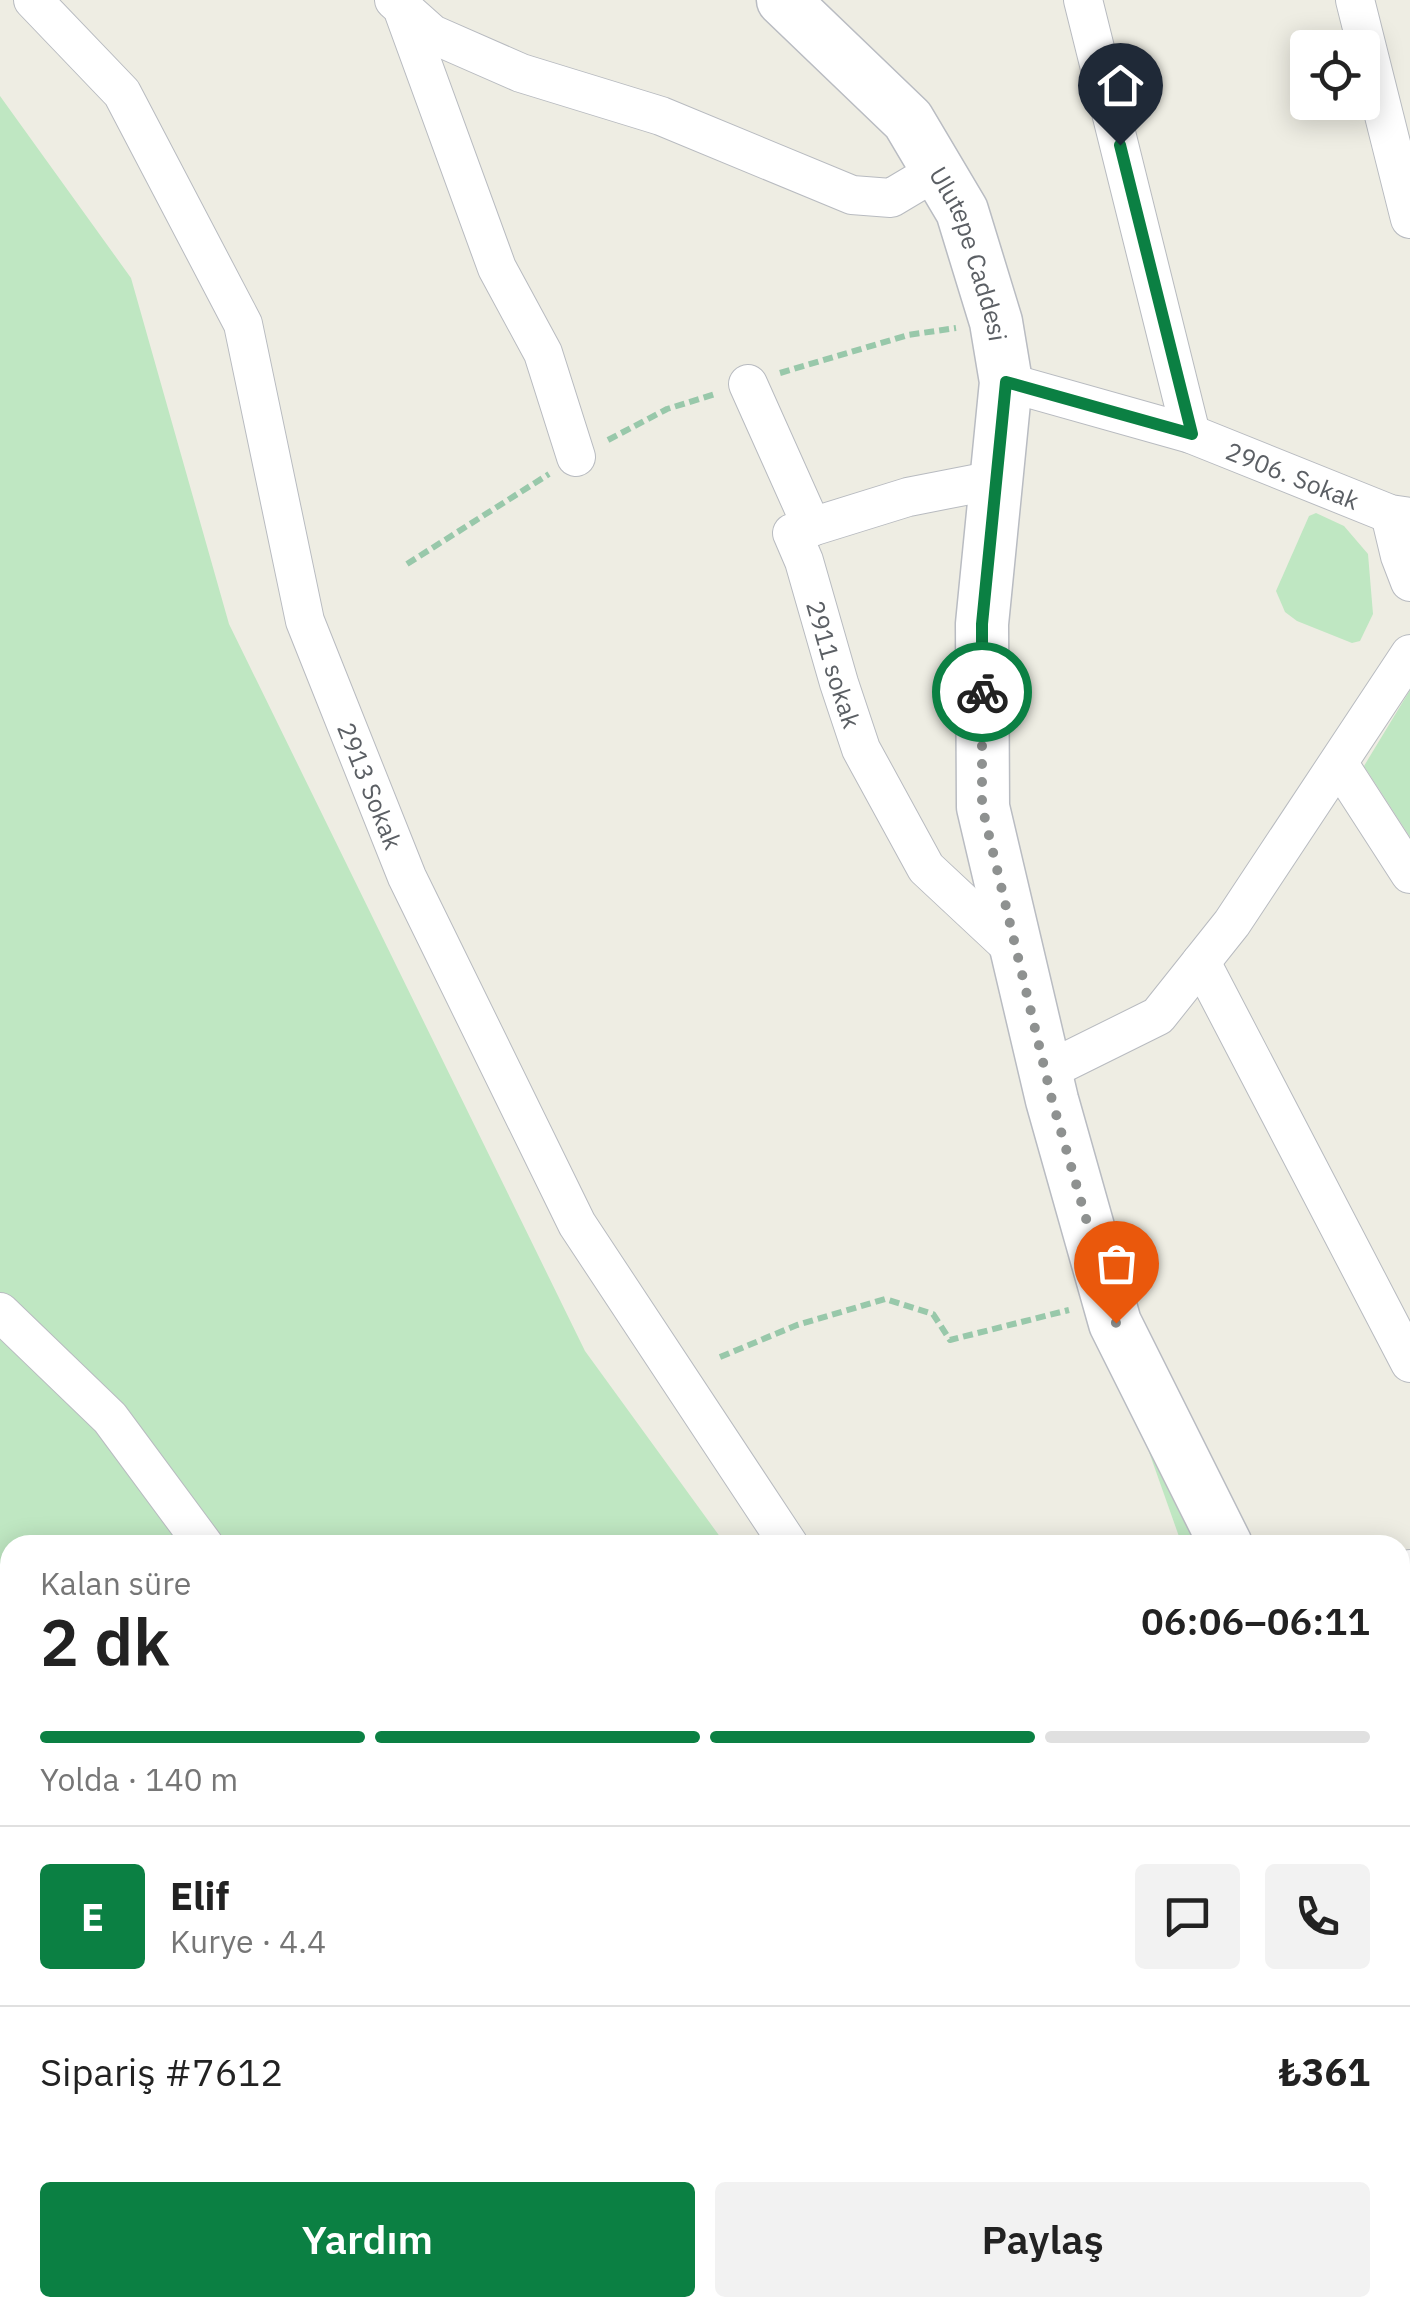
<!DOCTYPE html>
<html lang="tr">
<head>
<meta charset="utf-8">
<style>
	body { margin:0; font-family:"IBM Plex Sans",sans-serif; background:#f2f2f2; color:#222; height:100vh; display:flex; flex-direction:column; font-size:38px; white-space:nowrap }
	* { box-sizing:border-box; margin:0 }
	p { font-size:32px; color:#767676 }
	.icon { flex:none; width:55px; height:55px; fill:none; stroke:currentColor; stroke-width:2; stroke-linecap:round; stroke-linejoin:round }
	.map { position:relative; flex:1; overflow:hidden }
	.sheet { position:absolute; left:0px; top:1535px; width:1410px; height:782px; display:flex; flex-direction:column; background:#fff; border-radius:30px 30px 0 0; box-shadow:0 5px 25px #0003 }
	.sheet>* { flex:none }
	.buttons { position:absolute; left:1290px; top:30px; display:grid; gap:20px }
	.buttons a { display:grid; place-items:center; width:90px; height:90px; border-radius:10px; background:#fff; box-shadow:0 5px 25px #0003; font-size:50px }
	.pin { position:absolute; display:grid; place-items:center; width:85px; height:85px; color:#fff; margin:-102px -42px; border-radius:50% 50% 50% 0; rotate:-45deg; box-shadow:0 0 10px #0007 }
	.pin .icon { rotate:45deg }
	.courier { position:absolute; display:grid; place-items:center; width:100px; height:100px; margin:-50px; border:8px solid #0b8043; border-radius:50%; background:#fff; color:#222; box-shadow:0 2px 12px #0007 }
	.summary em { font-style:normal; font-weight:600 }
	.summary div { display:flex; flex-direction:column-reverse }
	.summary { display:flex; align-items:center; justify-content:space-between; height:170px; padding:0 40px }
	h1 { font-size:65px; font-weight:600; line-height:75px }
	.bar { display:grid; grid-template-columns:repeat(4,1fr); gap:15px 10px; align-content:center; height:120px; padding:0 40px }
	.bar i { height:12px; border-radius:8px; background:#e0e0e0 }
	.bar .active { background:#0b8043 }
	.bar p { grid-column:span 4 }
	.line { display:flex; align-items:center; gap:25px; padding:0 40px; border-top:2px solid #e0e0e0 }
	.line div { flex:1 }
	.round { display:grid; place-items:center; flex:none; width:105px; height:105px; border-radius:10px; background:#f2f2f2 }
	.primary-button { display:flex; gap:20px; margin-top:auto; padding:20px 40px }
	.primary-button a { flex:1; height:115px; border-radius:10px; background:#0b8043; color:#fff; font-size:40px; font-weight:600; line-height:115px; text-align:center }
	.primary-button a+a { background:#f2f2f2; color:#222 }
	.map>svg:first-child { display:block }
	.green { fill:#bfe7c2 }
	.building { fill:#c9c7c0; stroke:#d3cfc2; stroke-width:2.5 }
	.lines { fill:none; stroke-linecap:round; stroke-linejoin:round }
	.street-casing { stroke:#b8bbc0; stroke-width:40 }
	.secondary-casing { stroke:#b9bcc2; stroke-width:55 }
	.path { stroke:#98c8aa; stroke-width:6; stroke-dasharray:10 5; stroke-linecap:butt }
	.street { stroke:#fff; stroke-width:38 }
	.secondary { stroke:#fff; stroke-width:52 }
	.done { stroke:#8e9190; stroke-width:10; stroke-dasharray:0 18 }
	.route { stroke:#0b8043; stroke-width:12 }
	.labels { text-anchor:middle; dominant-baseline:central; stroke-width:10; stroke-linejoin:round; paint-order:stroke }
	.street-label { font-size:25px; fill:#5b5f64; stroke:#fff }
</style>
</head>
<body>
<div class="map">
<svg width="1410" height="2316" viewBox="0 0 1410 2316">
	<rect width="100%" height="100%" fill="#eeede3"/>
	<g class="green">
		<polygon points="0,96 131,278 229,624 585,1351 726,1545 10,1545 10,2308 860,2308 860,2316 0,2316"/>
		<polygon points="1316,513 1344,526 1368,554 1373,614 1360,641 1352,643 1297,621 1285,612 1276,591 1309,516"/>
		<polygon points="1410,690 1410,837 1364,766"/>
		<polygon points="1137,1418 1210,1545 1182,1545"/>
	</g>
	<g class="building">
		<polygon points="1219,2308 1267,2308 1269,2316 1220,2316"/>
		<polygon points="1336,2308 1372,2308 1375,2316 1338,2316"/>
	</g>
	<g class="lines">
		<defs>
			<g id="street">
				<path id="s1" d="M33,0l89,93 121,231 62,297 102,256 170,347 212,321"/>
				<polyline points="394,0 432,34 521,73 661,116 852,195 891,198 938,170"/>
				<polyline points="1083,0 1191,434"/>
				<polyline points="1355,0 1410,219"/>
				<polyline points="404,13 497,268 543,353 576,457"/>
				<path id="s2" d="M1006,382l185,52 199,80 20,3"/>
				<polyline points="748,384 812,527"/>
				<path id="s3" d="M995,480l-87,17 -116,36 12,28 35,122 22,66 65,119 91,85"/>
				<polyline points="1390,514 1400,556 1410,582"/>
				<polyline points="1339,764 1410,874"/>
				<polyline points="1201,962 1410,1363"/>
				<polyline points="1045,1072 1158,1016 1232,923 1410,654"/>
				<polyline points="0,1312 110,1418 204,1545"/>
				<polyline points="1400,1583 1410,1569"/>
				<polyline points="1400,2219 1410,2241"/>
				<polyline points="924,2308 924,2316"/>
				<polyline points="390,2316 393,2308"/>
				<polyline points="587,2316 587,2308"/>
			</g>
			<g id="secondary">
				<path id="s4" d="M783,0l125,120 54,91 34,111 10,60 -24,242 1,183 69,293 63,223 111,222"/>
				<polyline points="1400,1806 1410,1821"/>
			</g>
		</defs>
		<use href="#street" class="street-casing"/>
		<use href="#secondary" class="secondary-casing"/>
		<g class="path">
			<polyline points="780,373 908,335 956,328"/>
			<polyline points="608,440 667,409 715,394"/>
			<polyline points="407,564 549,474"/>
			<polyline points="720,1357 797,1325 885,1299 933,1314 950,1340 1069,1310"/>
		</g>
		<use href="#street" class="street"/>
		<use href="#secondary" class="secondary"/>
	</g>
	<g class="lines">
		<polyline class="done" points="982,692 982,806 1052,1100 1116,1323"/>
		<polyline class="route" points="982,692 982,624 1006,382 1192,434 1120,145"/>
	</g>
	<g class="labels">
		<g class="street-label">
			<text stroke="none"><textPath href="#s4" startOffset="322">Ulutepe Caddesi</textPath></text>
			<text stroke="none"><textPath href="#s2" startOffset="302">2906. Sokak</textPath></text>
			<text stroke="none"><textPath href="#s3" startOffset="348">2911 sokak</textPath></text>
			<text stroke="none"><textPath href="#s1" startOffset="870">2913 Sokak</textPath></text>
		</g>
	</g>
</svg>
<div class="buttons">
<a><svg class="icon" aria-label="locate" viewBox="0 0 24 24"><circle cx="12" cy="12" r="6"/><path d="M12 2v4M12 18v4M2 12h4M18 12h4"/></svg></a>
</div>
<div class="pin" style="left:1116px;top:1323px;background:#ea580c"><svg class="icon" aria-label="bag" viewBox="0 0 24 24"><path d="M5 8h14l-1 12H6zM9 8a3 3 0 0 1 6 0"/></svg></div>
<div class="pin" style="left:1120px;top:145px;background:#1f2937"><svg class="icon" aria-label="home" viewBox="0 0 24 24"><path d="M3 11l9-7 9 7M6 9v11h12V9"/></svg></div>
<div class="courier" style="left:982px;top:692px"><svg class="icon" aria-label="bike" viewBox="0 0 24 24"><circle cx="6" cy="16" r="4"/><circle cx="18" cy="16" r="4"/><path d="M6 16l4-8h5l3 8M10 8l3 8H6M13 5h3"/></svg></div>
<section class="sheet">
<div class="summary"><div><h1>2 dk</h1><p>Kalan süre</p></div><em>06:06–06:11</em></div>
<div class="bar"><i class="active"></i><i class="active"></i><i class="active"></i><i></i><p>Yolda · 140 m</p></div>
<div class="line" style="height:180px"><b class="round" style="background:#0b8043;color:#fff">E</b><div><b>Elif</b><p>Kurye · 4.4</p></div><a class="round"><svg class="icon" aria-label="chat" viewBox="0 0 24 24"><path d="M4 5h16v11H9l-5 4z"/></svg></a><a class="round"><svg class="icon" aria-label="phone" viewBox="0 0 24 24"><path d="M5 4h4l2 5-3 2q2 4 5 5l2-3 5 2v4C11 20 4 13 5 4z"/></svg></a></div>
<div class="line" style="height:130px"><div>Sipariş #7612</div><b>₺361</b></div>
<div class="primary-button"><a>Yardım</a><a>Paylaş</a></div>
</section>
</div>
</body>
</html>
